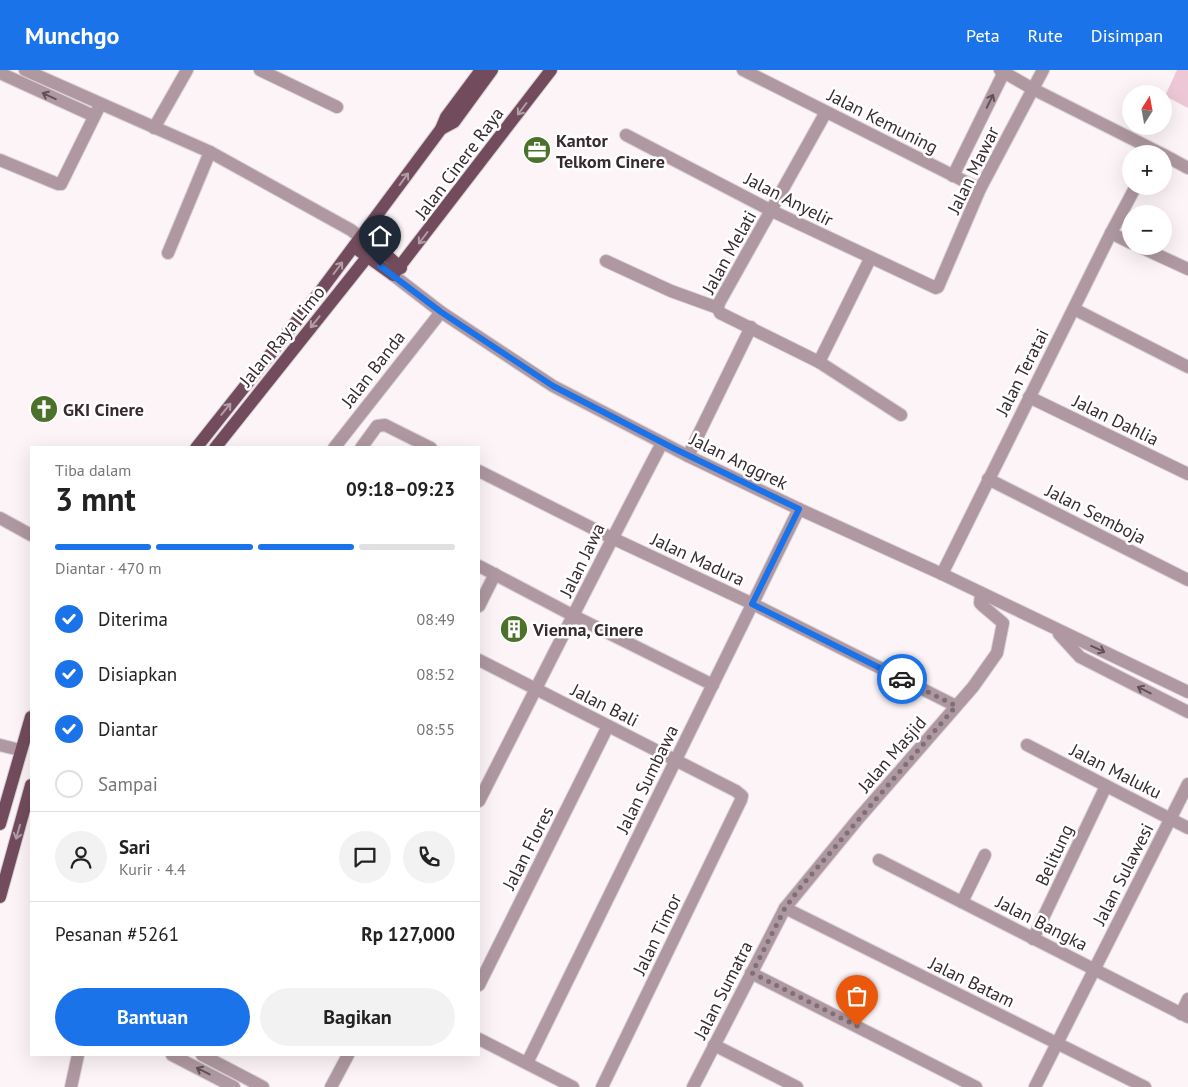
<!DOCTYPE html>
<html lang="id">
<head>
<meta charset="utf-8">
<style>
	body { margin:0; font-family:"PT Sans",sans-serif; background:#f2f2f2; color:#222; height:100vh; display:flex; flex-direction:column; font-size:19px; white-space:nowrap }
	* { box-sizing:border-box; margin:0 }
	p { font-size:16px; color:#767676 }
	.icon { flex:none; width:28px; height:28px; fill:none; stroke:currentColor; stroke-width:2; stroke-linecap:round; stroke-linejoin:round }
	.map { position:relative; flex:1; overflow:hidden }
	.sheet { position:absolute; left:30px; top:376px; width:450px; height:610px; display:flex; flex-direction:column; background:#fff; border-radius:0px; box-shadow:0 5px 20px #0002 }
	.sheet>* { flex:none }
	.needle { width:32px; rotate:11deg }
	.controls { position:absolute; left:1122px; top:15px; display:grid; gap:10px }
	.controls a { display:grid; place-items:center; width:50px; height:50px; border-radius:50%; background:#fff; box-shadow:0 5px 20px #0002; font-size:25px }
	.pin { position:absolute; display:grid; place-items:center; width:42px; height:42px; color:#fff; margin:-51px -21px; border-radius:50% 50% 50% 0; rotate:-45deg; box-shadow:0 0 5px #0007 }
	.pin .icon { rotate:45deg }
	.courier { position:absolute; display:grid; place-items:center; width:50px; height:50px; margin:-25px; border:4px solid #1a73e8; border-radius:50%; background:#fff; color:#222; box-shadow:0 1px 6px #0007 }
	.head em { font-style:normal; font-weight:700 }
	.head div { display:flex; flex-direction:column-reverse }
	.head { display:flex; align-items:center; justify-content:space-between; height:85px; padding:0 25px }
	h1 { font-size:32px; font-weight:700; line-height:38px }
	.bar { display:grid; grid-template-columns:repeat(4,1fr); gap:8px 5px; align-content:center; height:60px; padding:0 25px }
	.bar i { height:6px; border-radius:4px; background:#e0e0e0 }
	.bar .active { background:#1a73e8 }
	.bar p { grid-column:span 4 }
	.line { display:flex; align-items:center; gap:12px; padding:0 25px; border-top:1px solid #e0e0e0 }
	.line div { flex:1 }
	.round { display:grid; place-items:center; flex:none; width:52px; height:52px; border-radius:26px; background:#f2f2f2 }
	ol { padding:0 25px; list-style:none }
	li { display:flex; align-items:center; gap:15px; height:55px }
	li p { margin-inline-start:auto }
	li .icon { padding:5px; border-radius:50%; background:#1a73e8; color:#fff; stroke-width:4 }
	li:last-child { color:#767676 }
	li i { width:28px; height:28px; border:2px solid #e0e0e0; border-radius:50% }
	.primary-button { display:flex; gap:10px; margin-top:auto; padding:10px 25px }
	.primary-button a { flex:1; height:58px; border-radius:30px; background:#1a73e8; color:#fff; font-size:20px; font-weight:700; line-height:58px; text-align:center }
	.primary-button a+a { background:#f2f2f2; color:#222 }
	header { display:flex; align-items:center; gap:30px; box-sizing:border-box; height:70px; padding:0 25px; background:#1a73e8; color:#fff }
	header strong { font-size:24px }
	nav { display:flex; gap:28px; margin-inline-start:auto; font-size:18px }
	.map>svg:first-child { display:block }
	.green { fill:#edc7d6 }
	.lines { fill:none; stroke-linecap:round; stroke-linejoin:round }
	.minor-casing { stroke:#d9d0d3; stroke-width:14 }
	.major-casing { stroke:#d9d0d3; stroke-width:14 }
	.minor { stroke:#af98a1; stroke-width:12 }
	.major { stroke:#724c5c; stroke-width:12 }
	.oneway { stroke:#625158 }
	.oneway2 { stroke:#b19da5 }
	.done { stroke:#7d7176; stroke-width:5; stroke-dasharray:0 9 }
	.route { stroke:#1a73e8; stroke-width:6 }
	.labels { text-anchor:middle; dominant-baseline:central; stroke-width:5; stroke-linejoin:round; paint-order:stroke }
	.street-label { font-size:18px; fill:#382b30; stroke:#fff }
	.poi-label { font-size:18px; font-weight:bold; fill:#382b30; stroke:#fff; text-anchor:start }
</style>
</head>
<body>
<header>
<strong>Munchgo</strong>
<nav><a>Peta</a><a>Rute</a><a>Disimpan</a></nav>
</header>
<div class="map">
<svg width="1188" height="1017" viewBox="0 0 1188 1017">
	<rect width="100%" height="100%" fill="#fcf4f7"/>
	<polygon class="green" points="1177,0 1188,0 1188,38 1165,26"/>
	<g class="lines">
		<defs>
			<g id="minor">
				<polyline points="25,0 210,82 351,160 361,168"/>
				<polyline points="260,0 337,37"/>
				<polyline points="743,0 980,119"/>
				<polyline points="1000,0 1033,19 1162,84"/>
				<polyline points="0,3 94,46"/>
				<polyline points="826,42 719,233 718,238 720,243 819,292 901,345"/>
				<polyline points="154,58 187,0"/>
				<polyline points="626,65 772,141 936,218 938,217 980,119 1043,0"/>
				<polyline points="1164,85 1188,98"/>
				<polyline points="0,90 58,114 61,114 100,35"/>
				<polyline points="953,106 1005,0"/>
				<polyline points="1111,163 1131,173"/>
				<polyline points="1138,176 1188,199"/>
				<polyline points="168,183 210,82"/>
				<polyline points="606,191 671,221 718,238"/>
				<polyline points="393,205 441,242 553,316 688,386 799,439 942,504 1188,622"/>
				<polyline points="1074,239 1188,297"/>
				<polyline points="819,292 870,189"/>
				<polyline points="1029,327 1188,404"/>
				<polyline points="334,378 441,242"/>
				<polyline points="361,378 377,356 385,355 431,378"/>
				<polyline points="688,386 751,257"/>
				<polyline points="479,401 612,468 753,534 956,636"/>
				<polyline points="988,409 1188,510"/>
				<polyline points="0,448 31,465"/>
				<polyline points="479,496 574,546 713,615"/>
				<polyline points="942,504 1111,163 1136,116"/>
				<polyline points="479,536 495,504"/>
				<polyline points="1059,564 1080,587 1188,642"/>
				<polyline points="479,590 736,721 742,726 741,730 602,1017"/>
				<polyline points="0,675 20,680"/>
				<polyline points="1027,675 1188,758"/>
				<path d="M479,731c61,-120 121,-240 183,-358"/>
				<polyline points="879,790 1188,947"/>
				<polyline points="962,832 985,785"/>
				<polyline points="785,838 1145,1017"/>
				<polyline points="1033,869 1106,716"/>
				<polyline points="751,903 976,1017"/>
				<polyline points="479,915 608,656"/>
				<polyline points="1181,944 1188,929"/>
				<polyline points="479,969 573,1017"/>
				<polyline points="714,975 797,1017"/>
				<polyline points="172,985 234,1017"/>
				<polyline points="202,985 263,1017"/>
				<polyline points="527,993 799,439"/>
				<polyline points="71,1017 78,985"/>
				<polyline points="331,1017 348,985"/>
				<polyline points="693,1017 785,838 858,749 973,617 997,583 1003,553 983,536 980,533 981,523"/>
				<polyline points="1035,1017 1188,714"/>
			</g>
			<g id="major">
				<polyline points="441,59 454,52 492,0"/>
				<polyline points="371,171 401,198"/>
				<polyline points="354,177 393,205 551,0"/>
				<polyline points="196,378 322,219 441,59 446,47 481,0"/>
				<polyline points="215,378 376,176"/>
				<polyline points="0,754 31,647"/>
				<polyline points="0,827 31,715"/>
			</g>
		</defs>
		<use href="#minor" class="minor-casing"/>
		<use href="#major" class="major-casing"/>
		<use href="#minor" class="minor"/>
		<use href="#major" class="major"/>
	</g>
	<defs><path id="oneway-shaft" d="M-6 0H5M1.5-3L5.5 0L1.5 3" fill="none" stroke-width="1.6" stroke-linecap="round" stroke-linejoin="round" transform="scale(1.25)"/></defs>
	<g class="oneway">
		<use href="#oneway-shaft" transform="translate(49 26) rotate(-155)"/>
		<use href="#oneway-shaft" transform="translate(990 31) rotate(-64)"/>
		<use href="#oneway-shaft" transform="translate(1098 579) rotate(25)"/>
		<use href="#oneway-shaft" transform="translate(1144 620) rotate(-153)"/>
		<use href="#oneway-shaft" transform="translate(203 1001) rotate(-153)"/>
	</g>
	<g class="oneway2">
		<use href="#oneway-shaft" transform="translate(522 39) rotate(127)"/>
		<use href="#oneway-shaft" transform="translate(404 109) rotate(-54)"/>
		<use href="#oneway-shaft" transform="translate(423 168) rotate(127)"/>
		<use href="#oneway-shaft" transform="translate(338 198) rotate(-53)"/>
		<use href="#oneway-shaft" transform="translate(315 252) rotate(129)"/>
		<use href="#oneway-shaft" transform="translate(226 339) rotate(-51)"/>
		<use href="#oneway-shaft" transform="translate(18 762) rotate(106)"/>
	</g>
	<g class="lines">
		<polyline class="done" points="857,956 752,903 785,838 799,819 956,636 902,609"/>
		<polyline class="route" points="380,196 441,242 553,316 675,379 799,439 752,534 902,609"/>
	</g>
	<defs>
		<symbol id="office-disc" viewBox="-11 -11 22 22"><circle r="9.5" fill="#4c712b" stroke="#fff"/><path d="M-6-3h4V-5.5h4V-3h4V5H-6ZM-1-4.5V-3h2v-1.5ZM-6 0V1H6V0Z" fill="#fff"/></symbol>
		<symbol id="church-disc" viewBox="-11 -11 22 22"><circle r="9.5" fill="#4c712b" stroke="#fff"/><path d="M-1.2-6h2.4v3.5h3.3v2.4h-3.3V6h-2.4V-.1h-3.3v-2.4h3.3Z" fill="#fff"/></symbol>
		<symbol id="building-disc" viewBox="-11 -11 22 22"><circle r="9.5" fill="#4c712b" stroke="#fff"/><path d="M-4-6H4V6H1V3H-1V6H-4ZM-2.5-4.3h1.7v1.8h-1.7ZM.8-4.3h1.7v1.8H.8ZM-2.5-1h1.7V.8h-1.7ZM.8-1h1.7V.8H.8Z" fill="#fff"/></symbol>
	</defs>
	<g fill-rule="evenodd">
		<use href="#office-disc" x="521" y="64" width="32" height="32"/>
		<use href="#church-disc" x="28" y="323" width="32" height="32"/>
		<use href="#building-disc" x="498" y="543" width="32" height="32"/>
	</g>
	<g class="labels">
		<g class="street-label">
			<text transform="translate(883 51) rotate(27)">Jalan Kemuning</text>
			<text transform="translate(459 93) rotate(-53)">Jalan Cinere Raya</text>
			<text transform="translate(973 100) rotate(-64)">Jalan Mawar</text>
			<text transform="translate(789 129) rotate(27)">Jalan Anyelir</text>
			<text transform="translate(729 182) rotate(-61)">Jalan Melati</text>
			<text transform="translate(282 266) rotate(-51)">Jalan Raya Limo</text>
			<text transform="translate(373 299) rotate(-52)">Jalan Banda</text>
			<text transform="translate(1022 302) rotate(-63)">Jalan Teratai</text>
			<text transform="translate(1116 350) rotate(26)">Jalan Dahlia</text>
			<text transform="translate(739 391) rotate(26)">Jalan Anggrek</text>
			<text transform="translate(1096 444) rotate(27)">Jalan Semboja</text>
			<text transform="translate(698 489) rotate(25)">Jalan Madura</text>
			<text transform="translate(582 490) rotate(-64)">Jalan Jawa</text>
			<text transform="translate(605 635) rotate(27)">Jalan Bali</text>
			<text transform="translate(892 684) rotate(-49)">Jalan Masjid</text>
			<text transform="translate(1116 701) rotate(27)">Jalan Maluku</text>
			<text transform="translate(647 709) rotate(-64)">Jalan Sumbawa</text>
			<text transform="translate(528 778) rotate(-63)">Jalan Flores</text>
			<text transform="translate(1054 785) rotate(-65)">Belitung</text>
			<text transform="translate(1123 804) rotate(-63)">Jalan Sulawesi</text>
			<text transform="translate(1042 853) rotate(27)">Jalan Bangka</text>
			<text transform="translate(657 864) rotate(-64)">Jalan Timor</text>
			<text transform="translate(972 912) rotate(26)">Jalan Batam</text>
			<text transform="translate(723 920) rotate(-63)">Jalan Sumatra</text>
		</g>
		<g class="poi-label">
			<text x="556" y="70">Kantor<tspan x="556" dy="21">Telkom Cinere</tspan></text>
			<text x="63" y="339">GKI Cinere</text>
			<text x="533" y="559">Vienna, Cinere</text>
		</g>
	</g>
</svg>
<div class="controls">
<a><svg class="needle" viewBox="-14 -14 28 28"><path d="M0-13l5 13h-10z" fill="#e53935"/><path d="M0 13l5-13h-10z" fill="#767676"/></svg></a>
<a>+</a>
<a>−</a>
</div>
<div class="pin" style="left:857px;top:956px;background:#ea580c"><svg class="icon" aria-label="bag" viewBox="0 0 24 24"><path d="M5 8h14l-1 12H6zM9 8a3 3 0 0 1 6 0"/></svg></div>
<div class="pin" style="left:380px;top:196px;background:#1f2937"><svg class="icon" aria-label="home" viewBox="0 0 24 24"><path d="M3 11l9-7 9 7M6 9v11h12V9"/></svg></div>
<div class="courier" style="left:902px;top:609px"><svg class="icon" aria-label="car" viewBox="0 0 24 24"><path d="M5 17H2v-5l4-1 3-4h7l3 4 3 1v5h-3M9 17h6M6 11h13"/><circle cx="7" cy="17" r="2"/><circle cx="17" cy="17" r="2"/></svg></div>
<section class="sheet">
<div class="head"><div><h1>3 mnt</h1><p>Tiba dalam</p></div><em>09:18–09:23</em></div>
<div class="bar"><i class="active"></i><i class="active"></i><i class="active"></i><i></i><p>Diantar · 470 m</p></div>
<ol>
<li><svg class="icon" aria-label="check" viewBox="0 0 24 24"><path d="M5 12l5 5 9-10"/></svg>Diterima<p>08:49</p></li>
<li><svg class="icon" aria-label="check" viewBox="0 0 24 24"><path d="M5 12l5 5 9-10"/></svg>Disiapkan<p>08:52</p></li>
<li><svg class="icon" aria-label="check" viewBox="0 0 24 24"><path d="M5 12l5 5 9-10"/></svg>Diantar<p>08:55</p></li>
<li><i></i>Sampai</li>
</ol>
<div class="line" style="height:90px"><a class="round"><svg class="icon" aria-label="person" viewBox="0 0 24 24"><circle cx="12" cy="8" r="4"/><path d="M4 21q1-7 8-7t8 7"/></svg></a><div><b>Sari</b><p>Kurir · 4.4</p></div><a class="round"><svg class="icon" aria-label="chat" viewBox="0 0 24 24"><path d="M4 5h16v11H9l-5 4z"/></svg></a><a class="round"><svg class="icon" aria-label="phone" viewBox="0 0 24 24"><path d="M5 4h4l2 5-3 2q2 4 5 5l2-3 5 2v4C11 20 4 13 5 4z"/></svg></a></div>
<div class="line" style="height:65px"><div>Pesanan #5261</div><b>Rp 127,000</b></div>
<div class="primary-button"><a>Bantuan</a><a>Bagikan</a></div>
</section>
</div>
</body>
</html>
